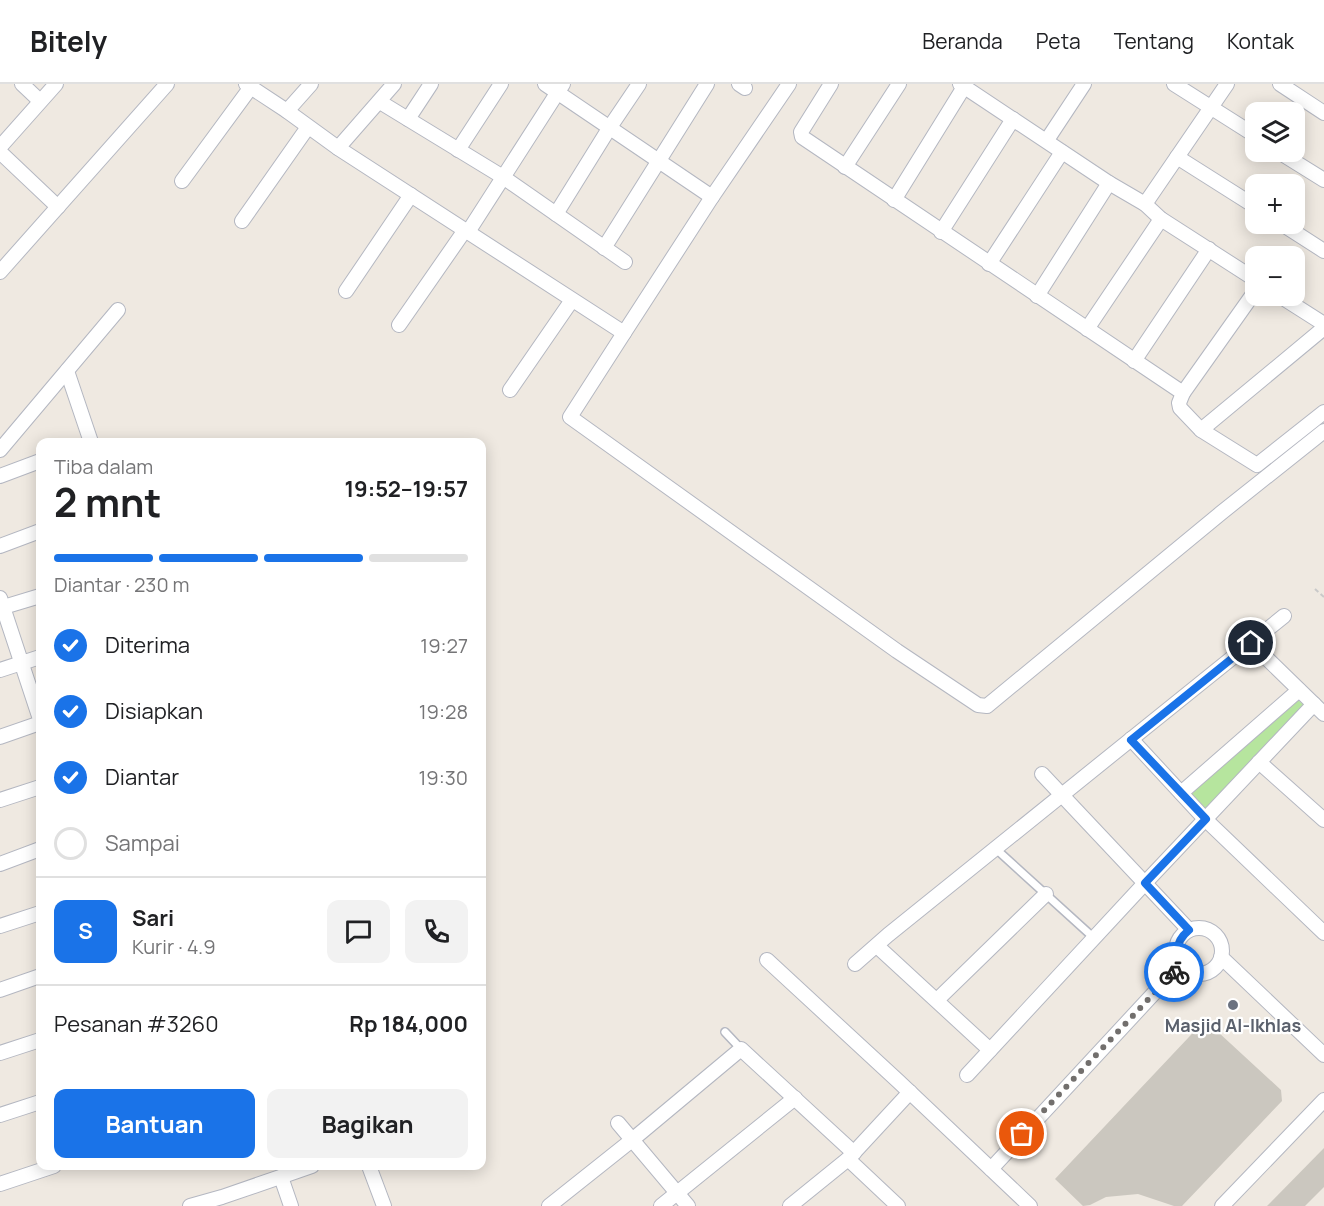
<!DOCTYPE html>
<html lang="id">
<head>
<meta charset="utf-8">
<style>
	body { margin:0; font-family:Manrope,sans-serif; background:#f2f2f2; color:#202124; height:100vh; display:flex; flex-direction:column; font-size:22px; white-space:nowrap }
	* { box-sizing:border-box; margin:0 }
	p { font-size:20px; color:#757577 }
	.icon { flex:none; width:33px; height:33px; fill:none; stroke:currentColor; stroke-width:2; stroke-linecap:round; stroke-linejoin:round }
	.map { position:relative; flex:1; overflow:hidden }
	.sheet { position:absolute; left:36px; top:354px; width:450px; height:732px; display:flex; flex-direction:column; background:#fff; border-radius:12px; box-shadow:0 3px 15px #0003 }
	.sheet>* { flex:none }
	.fabs { position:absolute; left:1245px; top:18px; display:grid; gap:12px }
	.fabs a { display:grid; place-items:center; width:60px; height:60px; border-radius:12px; background:#fff; box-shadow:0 3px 15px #0003; font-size:30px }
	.pin { position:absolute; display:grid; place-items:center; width:51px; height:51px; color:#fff; margin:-26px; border:3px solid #fff; border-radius:50%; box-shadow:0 2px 6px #0007 }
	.courier { position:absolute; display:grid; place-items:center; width:60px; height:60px; margin:-30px; border:4px solid #1a73e8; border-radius:50%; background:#fff; color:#222; box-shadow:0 2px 8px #0007 }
	.head em { font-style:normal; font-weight:700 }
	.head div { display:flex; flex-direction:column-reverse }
	.head { display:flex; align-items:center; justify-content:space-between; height:102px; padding:0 18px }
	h1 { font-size:39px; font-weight:700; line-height:45px }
	.bar { display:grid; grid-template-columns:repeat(4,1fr); gap:9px 6px; align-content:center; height:72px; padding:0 18px }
	.bar i { height:8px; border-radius:4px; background:#e0e0e0 }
	.bar .active { background:#1a73e8 }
	.bar p { grid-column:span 4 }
	.line { display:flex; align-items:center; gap:15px; padding:0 18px; border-top:2px solid #e0e0e0 }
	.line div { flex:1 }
	.round { display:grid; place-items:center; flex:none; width:63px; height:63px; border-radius:12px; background:#f2f2f2 }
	ol { padding:0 18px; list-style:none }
	li { display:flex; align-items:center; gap:18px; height:66px }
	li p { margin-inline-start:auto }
	li .icon { padding:6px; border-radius:50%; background:#1a73e8; color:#fff; stroke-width:4 }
	li:last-child { color:#757577 }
	li i { width:33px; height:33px; border:3px solid #e0e0e0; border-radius:50% }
	.cta { display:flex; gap:12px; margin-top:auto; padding:12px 18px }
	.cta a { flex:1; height:69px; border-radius:12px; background:#1a73e8; color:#fff; font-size:24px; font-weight:700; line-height:69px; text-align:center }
	.cta a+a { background:#f2f2f2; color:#202124 }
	header { display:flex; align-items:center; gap:36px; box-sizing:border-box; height:84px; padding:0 30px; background:#fff; border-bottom:2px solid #e0e0e0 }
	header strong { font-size:28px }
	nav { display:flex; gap:33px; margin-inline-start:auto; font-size:21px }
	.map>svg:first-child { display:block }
	.green { fill:#b6e59e }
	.building { fill:#cbc7bf }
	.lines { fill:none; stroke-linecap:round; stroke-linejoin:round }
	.service-casing { stroke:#b4b7c1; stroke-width:10 }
	.minor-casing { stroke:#b4b7c1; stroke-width:16 }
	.path { stroke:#c9c9c9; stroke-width:2; stroke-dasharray:4.5 3; stroke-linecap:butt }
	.service { stroke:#fff; stroke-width:7 }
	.minor { stroke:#fff; stroke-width:14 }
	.done { stroke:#726f6d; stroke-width:6; stroke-dasharray:0 10.8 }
	.route { stroke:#1a73e8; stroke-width:8 }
	.worship-dot { fill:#6b7280; stroke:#fff; stroke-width:2 }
	.labels { text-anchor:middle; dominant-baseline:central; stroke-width:4.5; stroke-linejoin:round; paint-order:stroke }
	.worship-label { font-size:18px; font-weight:bold; fill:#5b616d; stroke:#fff }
</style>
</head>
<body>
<header>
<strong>Bitely</strong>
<nav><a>Beranda</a><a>Peta</a><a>Tentang</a><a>Kontak</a></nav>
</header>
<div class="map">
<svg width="1324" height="1122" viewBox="0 0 1324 1122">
	<rect width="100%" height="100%" fill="#efe9e1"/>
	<polygon class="green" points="1298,616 1305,622 1205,727 1188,711"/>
	<g class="building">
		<polygon points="1205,936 1281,1006 1282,1017 1182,1122 1174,1122 1138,1110 1106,1113 1090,1121 1083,1122 1055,1095"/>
		<polygon points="1324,1064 1324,1103 1305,1122 1267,1122"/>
	</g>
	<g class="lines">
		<defs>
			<g id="service">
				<polyline points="996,765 1094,854"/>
				<polyline points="725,948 741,965"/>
			</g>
			<g id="minor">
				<polyline points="22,0 40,17"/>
				<polyline points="246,0 287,27 338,64 624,249 712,113 789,0"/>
				<polyline points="545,0 712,113"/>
				<polyline points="739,0 745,4"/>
				<polyline points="831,0 801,48 802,53 1183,309 1179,319 1180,324 1201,346 1257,381 1324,328"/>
				<polyline points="960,0 1109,99 1145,120 1161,135 1256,196"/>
				<polyline points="1174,0 1256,52"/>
				<polyline points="1280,0 1324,29"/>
				<polyline points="380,18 503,93 625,178"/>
				<polyline points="287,27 311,0"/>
				<polyline points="408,35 431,0"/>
				<polyline points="1047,56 1084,0"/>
				<polyline points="0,63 56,0"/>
				<polyline points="338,64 394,0"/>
				<polyline points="458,66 501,0"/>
				<polyline points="0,68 58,123"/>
				<polyline points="1279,68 1324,96"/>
				<polyline points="1177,73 1256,123"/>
				<polyline points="845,83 899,0"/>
				<polyline points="182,97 251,3"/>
				<polyline points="894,116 964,3"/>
				<polyline points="1145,120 1227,0"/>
				<polyline points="556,130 610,43 639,0"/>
				<polyline points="242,137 308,43"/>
				<polyline points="1282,140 1324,167"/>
				<polyline points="468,148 563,0"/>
				<polyline points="941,148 1013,35"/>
				<polyline points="604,164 707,0"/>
				<polyline points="989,180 1062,68"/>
				<polyline points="0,188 167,0"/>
				<polyline points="346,207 411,111"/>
				<polyline points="1037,212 1109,99"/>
				<polyline points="1280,212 1324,240"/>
				<polyline points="399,241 465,146"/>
				<polyline points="1087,245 1161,135"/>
				<polyline points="624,249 570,333 897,567 978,621 987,622 1221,429 1324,347"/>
				<polyline points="1134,277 1209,165"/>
				<polyline points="67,287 91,358"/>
				<polyline points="510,306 572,216"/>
				<polyline points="1183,309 1256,206"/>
				<polyline points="1201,346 1324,244"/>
				<polyline points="0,366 118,226"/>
				<polyline points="0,392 40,377"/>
				<polyline points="0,462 40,447"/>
				<polyline points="0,514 40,635"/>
				<polyline points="0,524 40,512"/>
				<polyline points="1251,559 1324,630"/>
				<polyline points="0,586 40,573"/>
				<polyline points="0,653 40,639"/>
				<polyline points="1131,655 1205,735 1324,849"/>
				<polyline points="1259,678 1324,736"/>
				<polyline points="1042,690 1189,846"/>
				<polyline points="1181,709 1299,606"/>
				<polyline points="0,716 40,703"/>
				<polyline points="0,780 40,765"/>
				<polyline points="0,842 40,829"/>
				<circle cx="1199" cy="867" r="23"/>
				<polyline points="877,862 990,966"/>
				<polyline points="1221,873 1324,971"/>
				<polyline points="767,876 898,997 1030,1122"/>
				<polyline points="855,880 888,851 1284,532"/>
				<polyline points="0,906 40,892"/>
				<polyline points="937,916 1046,810"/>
				<polyline points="0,969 40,956"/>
				<polyline points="967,991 1145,799 1314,620"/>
				<polyline points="0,1031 40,1018"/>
				<polyline points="618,1039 688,1122"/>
				<polyline points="848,1075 898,1122"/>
				<polyline points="369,1082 384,1122"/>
				<polyline points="991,1085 1181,880"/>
				<polyline points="281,1093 291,1122"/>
				<polyline points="0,1100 54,1082"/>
				<polyline points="190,1122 222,1113 312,1082"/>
				<polyline points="549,1122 632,1056 741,965 854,1069"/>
				<polyline points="661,1122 795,1014"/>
				<polyline points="790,1122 848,1075 910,1008"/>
				<polyline points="1222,1122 1324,1016"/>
			</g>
		</defs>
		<use href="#service" class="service-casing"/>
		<use href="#minor" class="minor-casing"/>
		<polyline class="path" points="1315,505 1324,513"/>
		<use href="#service" class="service"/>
		<use href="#minor" class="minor"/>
	</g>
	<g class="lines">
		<polyline class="done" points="1022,1050 1174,888"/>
		<path class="route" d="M1174,888l7,-8c-7,-13 -4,-24 8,-34l-44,-47 61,-64 -75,-79 120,-97"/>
	</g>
	<circle class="worship-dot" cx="1233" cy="921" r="6"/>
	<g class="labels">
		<g class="worship-label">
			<text x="1233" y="941">Masjid Al-Ikhlas</text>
		</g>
	</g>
</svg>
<div class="fabs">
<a><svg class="icon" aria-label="layers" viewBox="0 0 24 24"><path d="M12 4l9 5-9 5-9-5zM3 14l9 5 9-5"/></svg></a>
<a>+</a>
<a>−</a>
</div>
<div class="pin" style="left:1022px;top:1050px;background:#ea580c"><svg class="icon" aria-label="bag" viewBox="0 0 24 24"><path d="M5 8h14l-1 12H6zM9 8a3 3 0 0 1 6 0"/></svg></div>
<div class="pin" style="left:1251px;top:559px;background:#1f2937"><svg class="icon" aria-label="home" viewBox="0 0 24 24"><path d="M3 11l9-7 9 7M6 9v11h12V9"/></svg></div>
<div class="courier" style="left:1174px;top:888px"><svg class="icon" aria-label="bike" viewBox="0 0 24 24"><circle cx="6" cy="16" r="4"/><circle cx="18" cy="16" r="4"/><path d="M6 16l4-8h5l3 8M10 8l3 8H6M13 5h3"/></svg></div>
<section class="sheet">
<div class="head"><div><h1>2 mnt</h1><p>Tiba dalam</p></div><em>19:52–19:57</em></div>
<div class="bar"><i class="active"></i><i class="active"></i><i class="active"></i><i></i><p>Diantar · 230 m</p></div>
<ol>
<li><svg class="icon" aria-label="check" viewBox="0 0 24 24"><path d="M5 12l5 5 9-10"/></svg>Diterima<p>19:27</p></li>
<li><svg class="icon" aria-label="check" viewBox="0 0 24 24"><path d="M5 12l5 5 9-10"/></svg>Disiapkan<p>19:28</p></li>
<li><svg class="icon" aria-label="check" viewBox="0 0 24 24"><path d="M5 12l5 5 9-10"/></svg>Diantar<p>19:30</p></li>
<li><i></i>Sampai</li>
</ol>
<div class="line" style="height:108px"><b class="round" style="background:#1a73e8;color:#fff">S</b><div><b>Sari</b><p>Kurir · 4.9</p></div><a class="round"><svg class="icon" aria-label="chat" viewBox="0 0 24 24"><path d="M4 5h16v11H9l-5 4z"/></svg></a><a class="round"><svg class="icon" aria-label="phone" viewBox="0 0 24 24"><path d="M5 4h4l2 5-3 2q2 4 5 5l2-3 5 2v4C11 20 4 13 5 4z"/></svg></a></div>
<div class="line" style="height:78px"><div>Pesanan #3260</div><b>Rp 184,000</b></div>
<div class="cta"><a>Bantuan</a><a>Bagikan</a></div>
</section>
</div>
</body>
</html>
